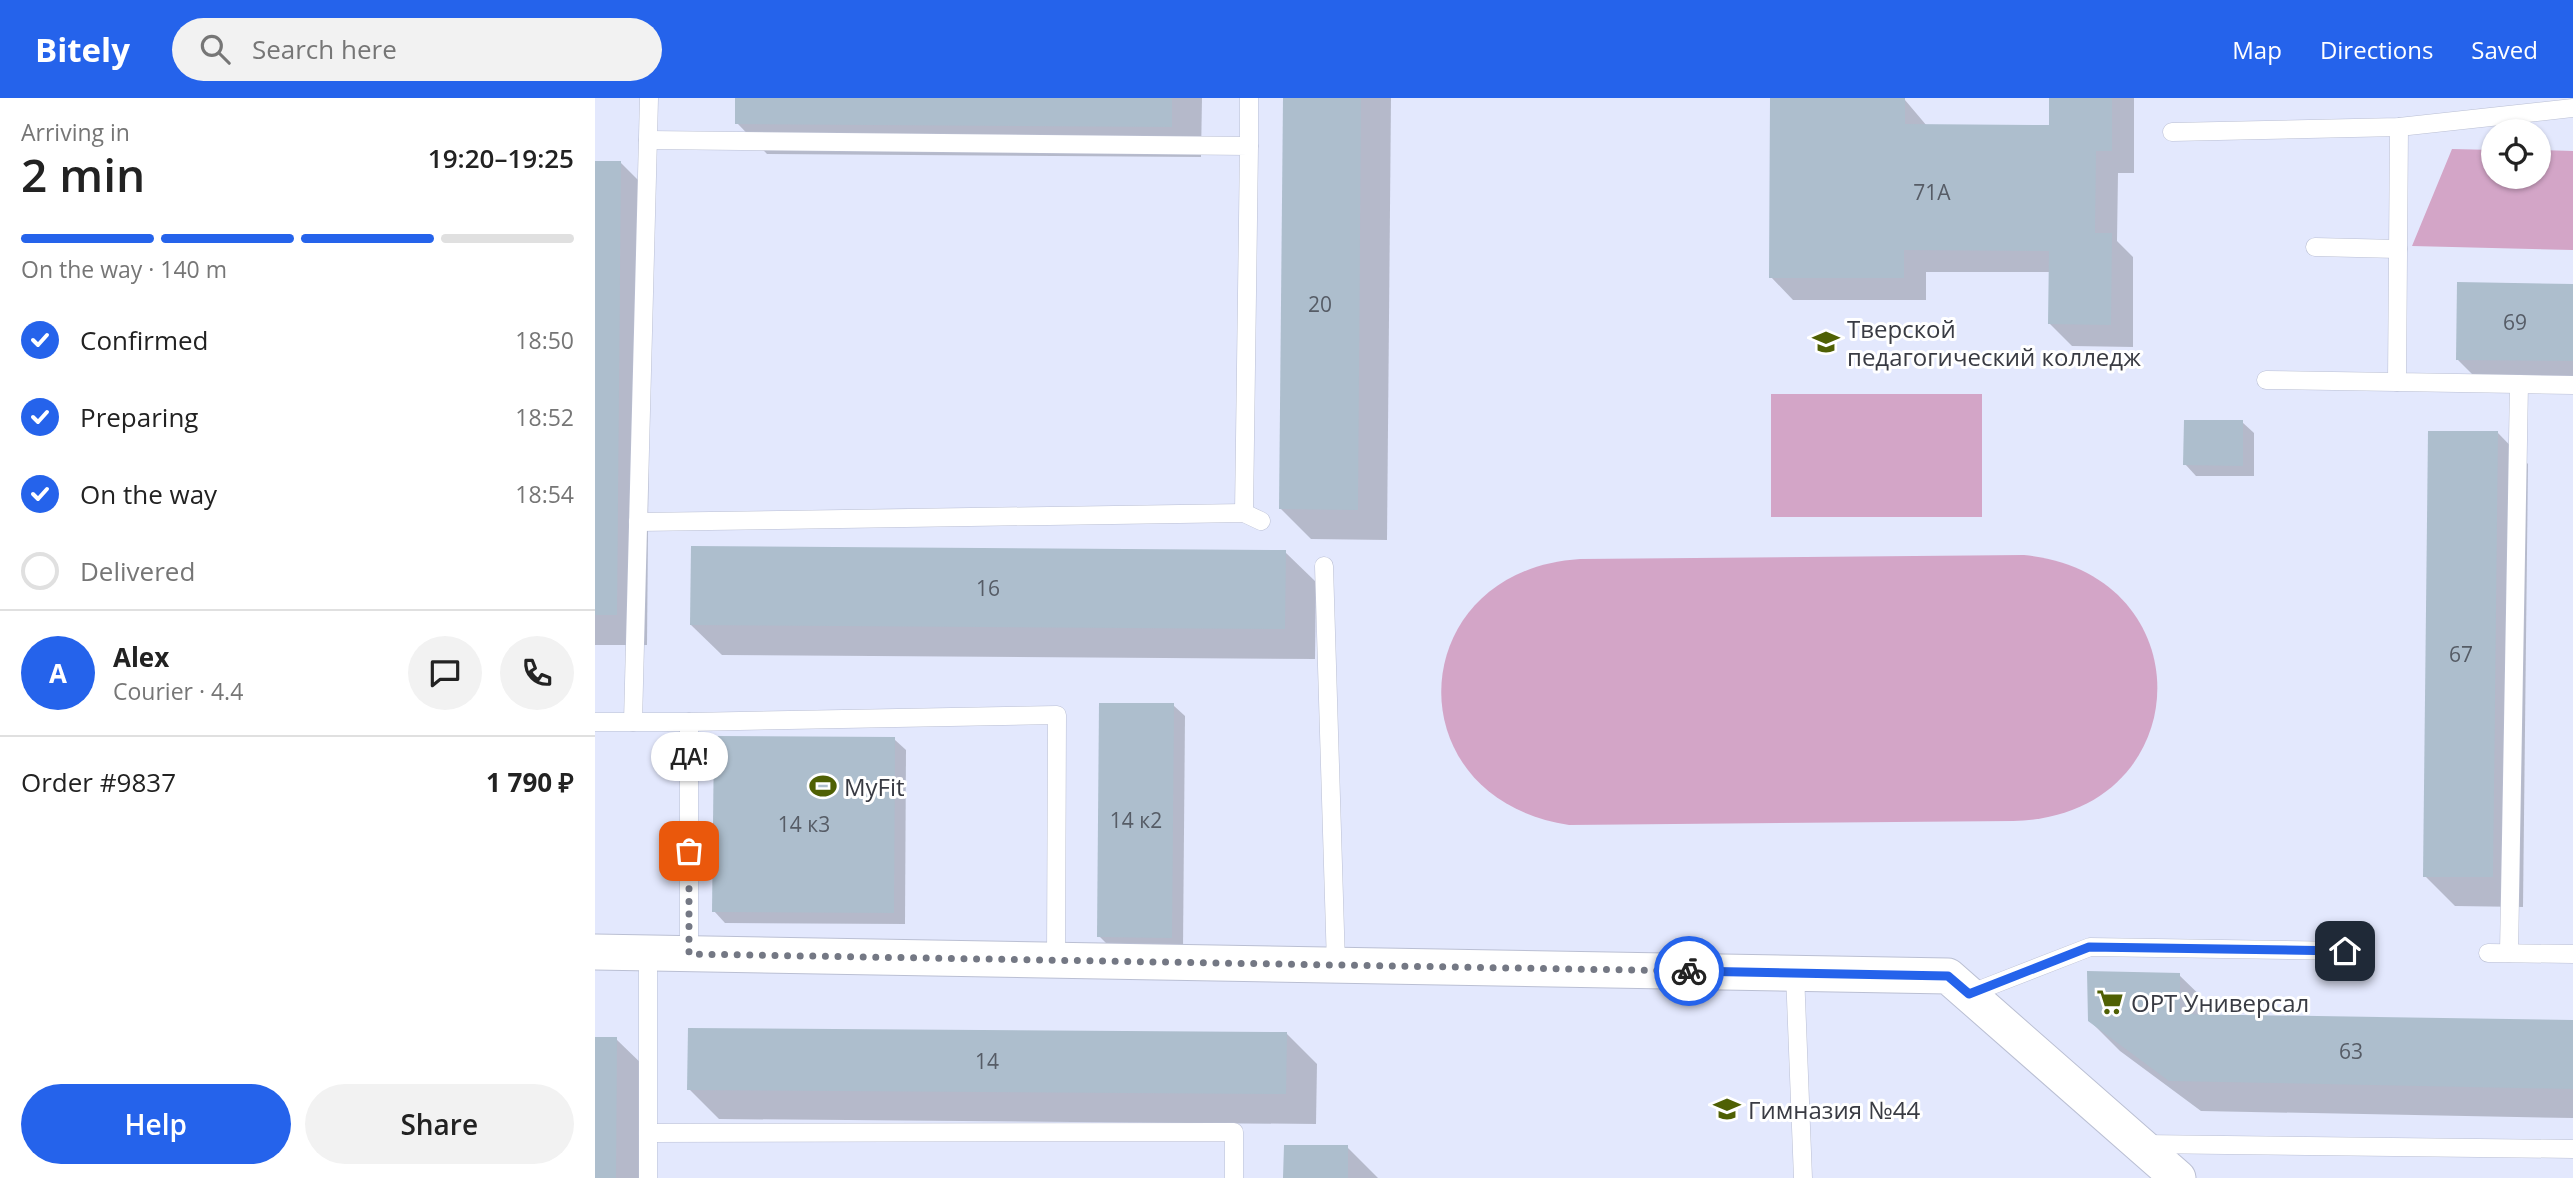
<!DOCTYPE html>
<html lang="en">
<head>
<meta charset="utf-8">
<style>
	body { margin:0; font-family:"Open Sans",sans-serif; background:#f2f2f2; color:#222; height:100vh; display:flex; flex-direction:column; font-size:26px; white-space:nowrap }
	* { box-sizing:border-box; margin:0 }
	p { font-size:23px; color:#767676 }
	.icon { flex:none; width:38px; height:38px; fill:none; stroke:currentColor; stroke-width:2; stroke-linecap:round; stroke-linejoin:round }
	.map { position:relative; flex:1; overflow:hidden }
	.drawer { display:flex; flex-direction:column; background:#fff; width:595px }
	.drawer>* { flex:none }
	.tools { position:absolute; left:1886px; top:21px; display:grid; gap:14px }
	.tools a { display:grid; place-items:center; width:70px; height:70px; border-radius:50%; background:#fff; box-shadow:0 2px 5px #0004; font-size:35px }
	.pin { position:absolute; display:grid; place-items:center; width:60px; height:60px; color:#fff; margin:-30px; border-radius:14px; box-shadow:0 4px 10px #0006 }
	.courier { position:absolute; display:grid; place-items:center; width:70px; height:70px; margin:-35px; border:5px solid #2563eb; border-radius:50%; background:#fff; color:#222; box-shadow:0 2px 9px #0007 }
	.bubble { position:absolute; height:49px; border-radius:24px; background:#fff; box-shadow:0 2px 5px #0004; font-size:23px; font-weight:600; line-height:49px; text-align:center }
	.overview em { font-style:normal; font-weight:600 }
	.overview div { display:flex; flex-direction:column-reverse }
	.overview { display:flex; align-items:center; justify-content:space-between; height:119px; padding:0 21px }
	h1 { font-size:46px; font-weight:600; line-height:52px }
	.bar { display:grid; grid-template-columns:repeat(4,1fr); gap:10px 7px; align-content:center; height:84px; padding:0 21px }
	.bar i { height:9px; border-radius:5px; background:#e0e0e0 }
	.bar .active { background:#2563eb }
	.bar p { grid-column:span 4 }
	.line { display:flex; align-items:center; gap:18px; padding:0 21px; border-top:2px solid #e0e0e0 }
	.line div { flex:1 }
	.round { display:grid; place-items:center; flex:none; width:74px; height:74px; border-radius:37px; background:#f2f2f2 }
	ol { padding:0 21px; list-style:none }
	li { display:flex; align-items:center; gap:21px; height:77px }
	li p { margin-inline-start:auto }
	li .icon { padding:7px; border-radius:50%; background:#2563eb; color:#fff; stroke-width:4 }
	li:last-child { color:#767676 }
	li i { width:38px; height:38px; border:4px solid #e0e0e0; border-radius:50% }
	.cta { display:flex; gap:14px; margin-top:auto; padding:14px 21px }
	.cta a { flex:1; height:80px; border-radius:42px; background:#2563eb; color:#fff; font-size:28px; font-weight:600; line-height:80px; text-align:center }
	.cta a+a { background:#f2f2f2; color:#222 }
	header { display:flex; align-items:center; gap:42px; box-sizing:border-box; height:98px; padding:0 35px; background:#2563eb; color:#fff }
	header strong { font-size:33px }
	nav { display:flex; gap:38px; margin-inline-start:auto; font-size:24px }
	.search { width:490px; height:63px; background:#f2f2f2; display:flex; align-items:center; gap:18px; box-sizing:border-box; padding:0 24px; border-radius:38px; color:#767676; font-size:26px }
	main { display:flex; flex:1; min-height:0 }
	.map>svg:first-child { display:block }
	.green { fill:#d3a5c7 }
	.shadow { fill:#0003 }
	.building { fill:#adbecd }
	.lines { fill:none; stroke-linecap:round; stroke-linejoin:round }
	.lane-casing { stroke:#babfd3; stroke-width:19 }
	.street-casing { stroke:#babfd3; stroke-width:37 }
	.lane { stroke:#fff; stroke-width:18 }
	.street { stroke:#fff; stroke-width:35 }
	.done { stroke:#747884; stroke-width:7; stroke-dasharray:0 12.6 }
	.route { stroke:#2563eb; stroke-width:9 }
	.labels { text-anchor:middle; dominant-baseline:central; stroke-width:6; stroke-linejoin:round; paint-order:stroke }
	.number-label { font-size:21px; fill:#565c66 }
	.poi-label { font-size:24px; fill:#393b43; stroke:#fff; text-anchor:start }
</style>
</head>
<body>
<header>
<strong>Bitely</strong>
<div class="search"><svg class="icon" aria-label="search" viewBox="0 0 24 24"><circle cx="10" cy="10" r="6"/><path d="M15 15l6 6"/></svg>Search here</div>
<nav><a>Map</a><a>Directions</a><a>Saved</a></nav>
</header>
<main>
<section class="drawer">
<div class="overview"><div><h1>2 min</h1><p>Arriving in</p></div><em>19:20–19:25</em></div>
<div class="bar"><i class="active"></i><i class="active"></i><i class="active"></i><i></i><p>On the way · 140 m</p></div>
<ol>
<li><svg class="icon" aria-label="check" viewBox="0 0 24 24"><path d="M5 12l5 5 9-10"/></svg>Confirmed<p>18:50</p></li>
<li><svg class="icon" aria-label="check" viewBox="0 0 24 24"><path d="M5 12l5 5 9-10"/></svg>Preparing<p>18:52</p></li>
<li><svg class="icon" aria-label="check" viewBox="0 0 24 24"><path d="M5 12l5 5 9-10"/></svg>On the way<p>18:54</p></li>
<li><i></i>Delivered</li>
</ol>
<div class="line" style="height:126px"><b class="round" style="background:#2563eb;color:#fff">A</b><div><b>Alex</b><p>Courier · 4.4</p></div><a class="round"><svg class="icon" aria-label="chat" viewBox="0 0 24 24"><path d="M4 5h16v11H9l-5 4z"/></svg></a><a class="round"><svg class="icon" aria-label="phone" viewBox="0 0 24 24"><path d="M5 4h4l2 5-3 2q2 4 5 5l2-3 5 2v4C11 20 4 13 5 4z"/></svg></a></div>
<div class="line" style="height:91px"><div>Order #9837</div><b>1 790 ₽</b></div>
<div class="cta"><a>Help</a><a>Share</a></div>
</section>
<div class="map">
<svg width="1978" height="1080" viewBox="0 0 1978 1080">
	<rect width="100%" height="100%" fill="#e3e8fd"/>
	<g class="green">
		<polygon points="1857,51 1899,52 1899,79 1944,79 1944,52 1978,53 1978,152 1817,148"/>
		<rect x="1176" y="296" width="211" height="123"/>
		<path d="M1429,457c184,18 175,262 -11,266l-444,4c-178,-27 -166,-255 11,-266z"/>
	</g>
	<g class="shadow">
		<polygon points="142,0 607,0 606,59 172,56 142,25"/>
		<polygon points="690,0 796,0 792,442 716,441 686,411"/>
		<polygon points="1456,0 1539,0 1539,75 1523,75 1522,143 1538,159 1538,249 1477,248 1455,226 1455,174 1331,174 1331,202 1198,202 1176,179 1310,2 1332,28 1456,29"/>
		<polygon points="0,64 26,65 56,95 52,547 0,547"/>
		<polygon points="1978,187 1978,293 1893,292 1863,262"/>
		<polygon points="1647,324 1659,335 1659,378 1601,378 1590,366"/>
		<polygon points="1903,335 1933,366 1928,809 1860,808 1830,778"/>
		<polygon points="690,454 721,484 720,561 127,557 96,527"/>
		<polygon points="578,607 590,618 588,851 516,850 504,838"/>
		<polygon points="299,641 311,652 310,826 130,825 119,813"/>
		<polygon points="1584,877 1615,907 1615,918 1978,924 1978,1020 1606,1013 1525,953 1494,922"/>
		<polygon points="691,935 722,966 721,1026 124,1021 94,991"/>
		<polygon points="0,941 21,941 52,971 51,1080 0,1080"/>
		<polygon points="752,1049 783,1080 690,1080"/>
	</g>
	<g class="building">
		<polygon points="140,0 577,0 577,29 140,26"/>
		<polygon points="688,0 766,0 763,412 684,411"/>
		<polygon points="1175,0 1310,0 1310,26 1454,27 1454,0 1517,0 1517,53 1501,53 1500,135 1517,135 1516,227 1453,226 1454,153 1309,152 1309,180 1174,180"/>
		<polygon points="0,63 26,63 22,517 0,517"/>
		<polygon points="1862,184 1978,186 1978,263 1861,262"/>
		<polygon points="1589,322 1648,322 1648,368 1588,367"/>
		<polygon points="1833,333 1903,333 1898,779 1828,779"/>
		<polygon points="96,448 691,452 690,531 95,527"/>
		<polygon points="504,605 579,605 577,840 502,839"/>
		<polygon points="119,638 300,639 299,815 117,814"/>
		<polygon points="1492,873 1585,875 1585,916 1978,922 1978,991 1574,983 1493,923"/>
		<polygon points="93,930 692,934 691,996 92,992"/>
		<polygon points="0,939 22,939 21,1080 0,1080"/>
		<polygon points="689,1047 753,1047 753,1080 688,1080"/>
	</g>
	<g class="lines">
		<defs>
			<g id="lane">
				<polyline points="1804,29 1802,284 1924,286"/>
				<polyline points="1577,34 1804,29 1978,10"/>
				<polyline points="53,42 654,48 649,415"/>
				<polyline points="654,48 654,0"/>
				<polyline points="1720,149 1803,151"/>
				<polyline points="1671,282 1802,284"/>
				<polyline points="43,424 649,415 666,423"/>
				<polyline points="729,468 741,867"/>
				<polyline points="0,624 94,624 94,856"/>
				<polyline points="38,624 54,0"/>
				<polyline points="94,624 462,617 461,862"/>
				<polyline points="1893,855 1978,856"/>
				<polyline points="1914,855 1924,286 1978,287"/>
				<polyline points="1200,875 1208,1080"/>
				<polyline points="1374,896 1495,849 1750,853"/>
				<polyline points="53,1035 639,1034 639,1080"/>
				<polyline points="1547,1046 1978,1051"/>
				<polyline points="53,1080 53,855"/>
			</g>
			<polyline id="street" points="0,854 1353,878 1583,1080"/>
		</defs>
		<use href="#lane" class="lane-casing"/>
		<use href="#street" class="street-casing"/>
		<use href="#lane" class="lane"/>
		<use href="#street" class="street"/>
	</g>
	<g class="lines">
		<polyline class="done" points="94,753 94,856 1094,873"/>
		<polyline class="route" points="1094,873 1353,878 1374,896 1494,849 1750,853"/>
	</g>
	<defs>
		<symbol id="university-bare" viewBox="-9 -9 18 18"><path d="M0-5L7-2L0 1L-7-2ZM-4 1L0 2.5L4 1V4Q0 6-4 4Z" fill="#4f6004" stroke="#fff" stroke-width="2.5" paint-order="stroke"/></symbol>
		<symbol id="stadium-bare" viewBox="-9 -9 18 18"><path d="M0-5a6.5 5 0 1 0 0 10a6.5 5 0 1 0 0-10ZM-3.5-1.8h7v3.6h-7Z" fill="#4f6004" stroke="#fff" stroke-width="2.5" paint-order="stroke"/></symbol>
		<symbol id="supermarket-bare" viewBox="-9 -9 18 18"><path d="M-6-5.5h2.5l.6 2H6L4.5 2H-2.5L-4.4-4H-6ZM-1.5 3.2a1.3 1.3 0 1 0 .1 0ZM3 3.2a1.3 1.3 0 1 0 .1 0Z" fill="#4f6004" stroke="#fff" stroke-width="2.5" paint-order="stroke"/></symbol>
		<symbol id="school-bare" viewBox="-9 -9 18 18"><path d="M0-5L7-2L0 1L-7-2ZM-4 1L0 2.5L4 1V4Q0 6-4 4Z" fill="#4f6004" stroke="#fff" stroke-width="2.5" paint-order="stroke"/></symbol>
	</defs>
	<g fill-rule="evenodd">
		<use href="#university-bare" x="1212" y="225" width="38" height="38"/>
		<use href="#stadium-bare" x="209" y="669" width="38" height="38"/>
		<use href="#supermarket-bare" x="1496" y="885" width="38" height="38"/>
		<use href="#school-bare" x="1113" y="992" width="38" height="38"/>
	</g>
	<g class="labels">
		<g class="number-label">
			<text x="1337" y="94">71А</text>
			<text x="725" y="206">20</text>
			<text x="1920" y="224">69</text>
			<text x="393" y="490">16</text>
			<text x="1866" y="556">67</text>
			<text x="541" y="722">14 к2</text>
			<text x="209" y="726">14 к3</text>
			<text x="1756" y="953">63</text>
			<text x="392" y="963">14</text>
		</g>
		<g class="poi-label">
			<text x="1252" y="230">Тверской<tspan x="1252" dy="28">педагогический колледж</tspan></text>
			<text x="249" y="688">MyFit</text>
			<text x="1536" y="904">ОРТ Универсал</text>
			<text x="1153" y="1011">Гимназия №44</text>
		</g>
	</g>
</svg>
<div class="tools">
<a><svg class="icon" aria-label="locate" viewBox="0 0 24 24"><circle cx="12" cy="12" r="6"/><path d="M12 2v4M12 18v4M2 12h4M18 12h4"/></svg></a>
</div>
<div class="pin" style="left:94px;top:753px;background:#ea580c"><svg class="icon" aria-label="bag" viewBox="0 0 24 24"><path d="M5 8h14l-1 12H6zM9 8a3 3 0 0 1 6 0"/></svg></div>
<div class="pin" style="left:1750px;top:853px;background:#1f2937"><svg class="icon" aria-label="home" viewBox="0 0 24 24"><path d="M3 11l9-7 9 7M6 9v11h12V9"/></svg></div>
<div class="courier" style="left:1094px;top:873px"><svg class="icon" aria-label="bike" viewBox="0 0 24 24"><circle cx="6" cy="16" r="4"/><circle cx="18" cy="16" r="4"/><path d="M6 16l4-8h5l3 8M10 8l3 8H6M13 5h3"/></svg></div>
<div class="bubble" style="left:56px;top:634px;width:77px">ДА!</div>
</div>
</main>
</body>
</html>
